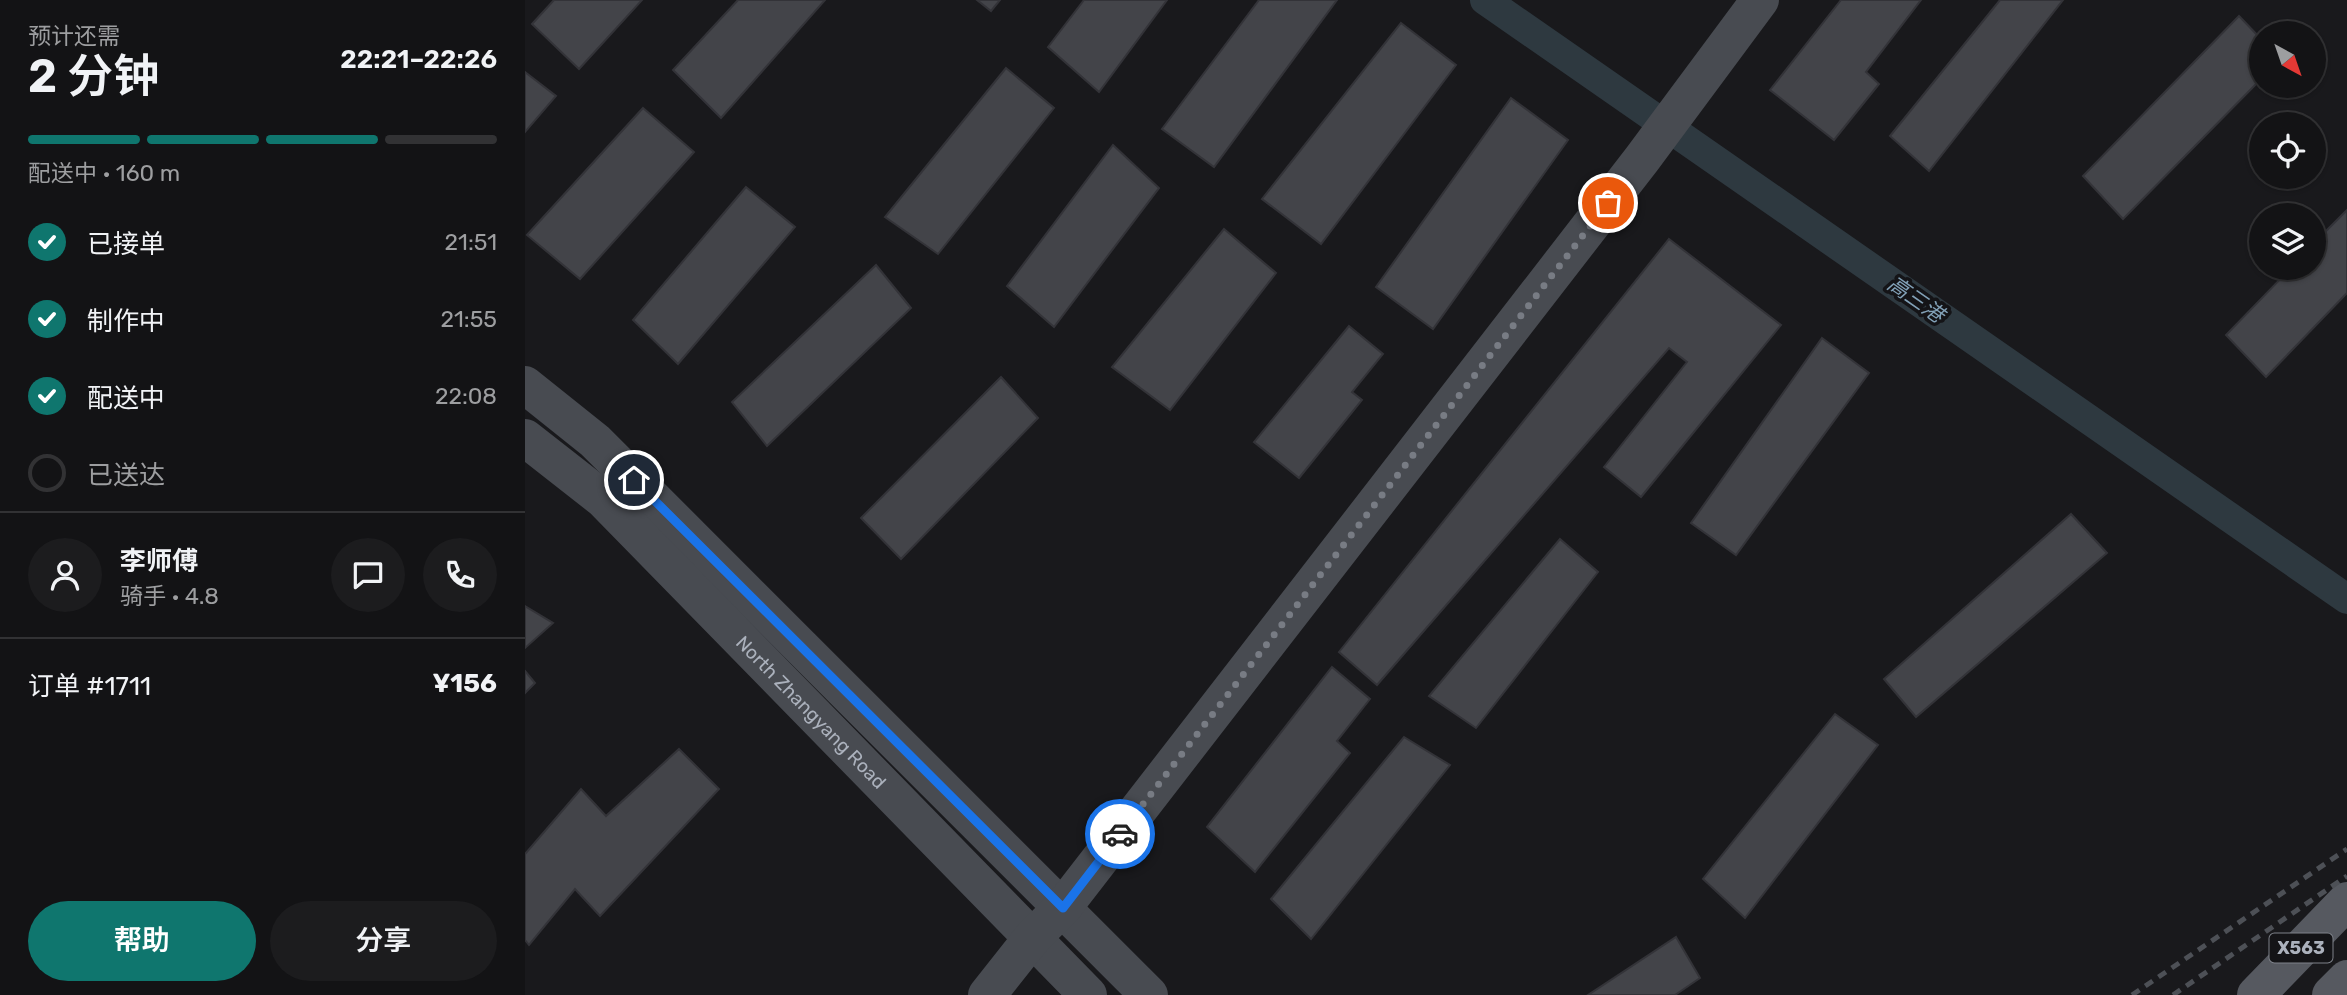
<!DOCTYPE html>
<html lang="zh">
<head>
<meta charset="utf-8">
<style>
	body { margin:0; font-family:Rubik,"Noto Sans SC",sans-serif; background:#1c1c1e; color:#f1f3f6; height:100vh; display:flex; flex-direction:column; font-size:26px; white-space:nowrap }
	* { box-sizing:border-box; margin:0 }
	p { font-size:23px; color:#9d9ea0 }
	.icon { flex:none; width:38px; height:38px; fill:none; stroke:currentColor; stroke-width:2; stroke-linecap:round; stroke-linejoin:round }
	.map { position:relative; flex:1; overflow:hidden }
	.side { display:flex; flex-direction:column; background:#131315; width:525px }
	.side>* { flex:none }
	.needle { width:46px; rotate:140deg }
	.buttons { position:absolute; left:1724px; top:21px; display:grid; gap:14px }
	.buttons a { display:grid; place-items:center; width:77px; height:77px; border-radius:50%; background:#131315; box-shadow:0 2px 5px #0004,0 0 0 2px #323234; font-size:35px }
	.pin { position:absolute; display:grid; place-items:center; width:60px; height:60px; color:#fff; margin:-30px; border:4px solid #fff; border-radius:50%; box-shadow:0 2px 7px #0007 }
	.courier { position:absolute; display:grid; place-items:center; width:70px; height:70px; margin:-35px; border:5px solid #1a73e8; border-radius:50%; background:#fff; color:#222; box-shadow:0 2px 9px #0007 }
	.summary em { font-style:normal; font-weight:600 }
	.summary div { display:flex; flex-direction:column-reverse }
	.summary { display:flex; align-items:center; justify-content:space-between; height:119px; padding:0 28px }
	h1 { font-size:46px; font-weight:600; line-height:52px }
	.bar { display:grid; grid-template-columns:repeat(4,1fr); gap:10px 7px; align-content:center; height:84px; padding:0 28px }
	.bar i { height:9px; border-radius:5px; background:#323234 }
	.bar .active { background:#0f766e }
	.bar p { grid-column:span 4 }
	.line { display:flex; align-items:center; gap:18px; padding:0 28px; border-top:2px solid #323234 }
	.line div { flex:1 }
	.round { display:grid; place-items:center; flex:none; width:74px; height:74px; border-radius:37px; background:#1c1c1e }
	ol { padding:0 28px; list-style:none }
	li { display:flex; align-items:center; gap:21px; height:77px }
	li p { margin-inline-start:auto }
	li .icon { padding:7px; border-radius:50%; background:#0f766e; color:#fff; stroke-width:4 }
	li:last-child { color:#9d9ea0 }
	li i { width:38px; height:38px; border:4px solid #323234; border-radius:50% }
	.primary-button { display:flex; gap:14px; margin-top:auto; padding:14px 28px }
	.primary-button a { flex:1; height:80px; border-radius:42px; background:#0f766e; color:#fff; font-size:28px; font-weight:600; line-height:80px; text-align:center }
	.primary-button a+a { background:#1c1c1e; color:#f1f3f6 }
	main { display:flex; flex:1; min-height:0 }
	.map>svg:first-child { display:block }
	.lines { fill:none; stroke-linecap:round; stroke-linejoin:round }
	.canal { stroke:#2e3940; stroke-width:30 }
	.building { fill:#434449; stroke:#333338; stroke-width:2 }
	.secondary { stroke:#484b51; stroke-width:38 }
	.primary { stroke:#565960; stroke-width:38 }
	.rail { stroke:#4d5056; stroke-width:5; stroke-dasharray:9 7; stroke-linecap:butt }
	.done { stroke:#787c84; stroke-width:7; stroke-dasharray:0 12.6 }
	.route { stroke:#1a73e8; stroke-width:9 }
	.labels { text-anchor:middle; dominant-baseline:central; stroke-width:7; stroke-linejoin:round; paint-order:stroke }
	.shield { fill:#141417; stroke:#7e828a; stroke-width:2 }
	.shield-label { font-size:18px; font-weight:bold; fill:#abb1bc }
	.street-label { font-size:19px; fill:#abb1bc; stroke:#141417 }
	.water-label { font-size:21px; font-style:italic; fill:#82a1b7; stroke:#141417 }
</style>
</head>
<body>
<main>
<section class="side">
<div class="summary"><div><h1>2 分钟</h1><p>预计还需</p></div><em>22:21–22:26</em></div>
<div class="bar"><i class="active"></i><i class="active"></i><i class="active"></i><i></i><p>配送中 · 160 m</p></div>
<ol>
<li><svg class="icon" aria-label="check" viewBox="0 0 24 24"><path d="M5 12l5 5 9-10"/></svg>已接单<p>21:51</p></li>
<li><svg class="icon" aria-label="check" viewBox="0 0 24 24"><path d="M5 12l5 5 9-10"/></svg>制作中<p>21:55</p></li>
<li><svg class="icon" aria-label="check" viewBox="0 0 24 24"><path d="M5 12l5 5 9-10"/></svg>配送中<p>22:08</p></li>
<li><i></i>已送达</li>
</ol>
<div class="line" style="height:126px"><a class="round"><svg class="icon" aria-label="person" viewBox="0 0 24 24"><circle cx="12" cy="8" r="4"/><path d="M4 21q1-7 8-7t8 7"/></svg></a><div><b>李师傅</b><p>骑手 · 4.8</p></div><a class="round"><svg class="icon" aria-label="chat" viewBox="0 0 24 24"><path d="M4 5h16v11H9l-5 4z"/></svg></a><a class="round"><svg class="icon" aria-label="phone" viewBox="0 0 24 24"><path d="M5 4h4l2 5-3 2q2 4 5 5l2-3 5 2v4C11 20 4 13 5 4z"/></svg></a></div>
<div class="line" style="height:91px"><div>订单 #1711</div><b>¥156</b></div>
<div class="primary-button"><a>帮助</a><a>分享</a></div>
</section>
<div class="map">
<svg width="1822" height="995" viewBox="0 0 1822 995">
	<rect width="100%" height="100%" fill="#19191c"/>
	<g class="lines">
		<polyline class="canal" points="960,0 1822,599"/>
	</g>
	<g class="building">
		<polygon points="29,0 117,0 54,69 7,24"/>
		<polygon points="213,0 300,0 196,118 148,70"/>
		<polygon points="452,0 475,0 466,11"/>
		<polygon points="559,0 642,0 574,92 523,47"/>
		<polygon points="734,0 812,0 689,167 637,129"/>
		<polygon points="1316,0 1396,0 1341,72 1354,84 1309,140 1245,90"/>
		<polygon points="1475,0 1538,0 1404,171 1365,136"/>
		<polygon points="1714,16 1736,39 1736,79 1598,219 1558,176"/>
		<polygon points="876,23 931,65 796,244 737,199"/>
		<polygon points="481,68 529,108 413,254 360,217"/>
		<polygon points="0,72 31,96 0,132"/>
		<polygon points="986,98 1043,140 908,329 851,287"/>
		<polygon points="118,108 169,152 55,279 2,235"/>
		<polygon points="588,145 634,188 529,327 482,286"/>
		<polygon points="221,187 270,227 153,364 108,320"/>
		<polygon points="1822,210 1822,293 1741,377 1701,335 1766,268 1788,268 1788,244"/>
		<polygon points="699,229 751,273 645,410 587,367"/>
		<polygon points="1144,239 1256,325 1116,497 1079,467 1162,362 1144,348 852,685 814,652"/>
		<polygon points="351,265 386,308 242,446 207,402"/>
		<polygon points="824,326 858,354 827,392 837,400 774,478 729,442"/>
		<polygon points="1297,338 1344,373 1211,555 1166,523"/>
		<polygon points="476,377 513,418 376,559 336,518"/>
		<polygon points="1546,514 1582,553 1391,717 1359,679"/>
		<polygon points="1035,539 1073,572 951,728 904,696"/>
		<polygon points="0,606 28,623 0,648"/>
		<polygon points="807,667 845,699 812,741 825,753 730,872 682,827"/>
		<polygon points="0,671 10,683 0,693"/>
		<polygon points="1310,714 1353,745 1220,918 1178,879"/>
		<polygon points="879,737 925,765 786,939 746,899"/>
		<polygon points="154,749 194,789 75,916 50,889 4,945 0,940 0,854 56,789 81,816"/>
		<polygon points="1151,937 1175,978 1150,995 1063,995"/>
	</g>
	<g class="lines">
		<g class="secondary">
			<polyline points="0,385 70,441 624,995"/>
			<path id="s1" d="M0,438l78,61 485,496"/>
			<polyline points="462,995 508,937 538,907 1117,159 1235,0"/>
		</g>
		<g class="primary">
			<polyline points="1731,995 1822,901"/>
			<polyline points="1806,995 1822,979"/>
		</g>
		<g class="rail">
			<polyline points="1607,995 1822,849"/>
			<polyline points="1648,995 1822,876"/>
		</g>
	</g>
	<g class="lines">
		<polyline class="done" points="595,834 1083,203"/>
		<polyline class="route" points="109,480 538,908 595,834"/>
	</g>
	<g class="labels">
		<rect class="shield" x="1744.5" y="933.5" width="63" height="29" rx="5"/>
		<g class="shield-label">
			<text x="1776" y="948">X563</text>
		</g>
		<g class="street-label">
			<text stroke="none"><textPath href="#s1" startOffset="397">North Zhangyang Road</textPath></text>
		</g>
		<g class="water-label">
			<text transform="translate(1391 299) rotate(35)">高三港</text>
		</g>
	</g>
</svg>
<div class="buttons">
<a><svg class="needle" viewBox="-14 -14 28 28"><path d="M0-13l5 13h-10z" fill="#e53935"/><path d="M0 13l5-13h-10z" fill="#9d9ea0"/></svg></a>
<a><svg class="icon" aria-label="locate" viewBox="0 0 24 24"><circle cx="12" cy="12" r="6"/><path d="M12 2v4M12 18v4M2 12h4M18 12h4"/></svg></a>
<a><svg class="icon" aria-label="layers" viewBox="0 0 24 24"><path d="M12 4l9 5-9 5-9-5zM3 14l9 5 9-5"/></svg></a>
</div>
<div class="pin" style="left:1083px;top:203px;background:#ea580c"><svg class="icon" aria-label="bag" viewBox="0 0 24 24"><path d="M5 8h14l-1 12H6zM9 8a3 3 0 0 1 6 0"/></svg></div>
<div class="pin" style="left:109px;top:480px;background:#1f2937"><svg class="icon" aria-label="home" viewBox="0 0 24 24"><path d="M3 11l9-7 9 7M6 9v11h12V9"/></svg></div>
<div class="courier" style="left:595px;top:834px"><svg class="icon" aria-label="car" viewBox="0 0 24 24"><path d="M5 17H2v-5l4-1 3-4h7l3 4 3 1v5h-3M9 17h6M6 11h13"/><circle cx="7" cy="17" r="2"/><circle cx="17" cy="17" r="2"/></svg></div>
</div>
</main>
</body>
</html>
